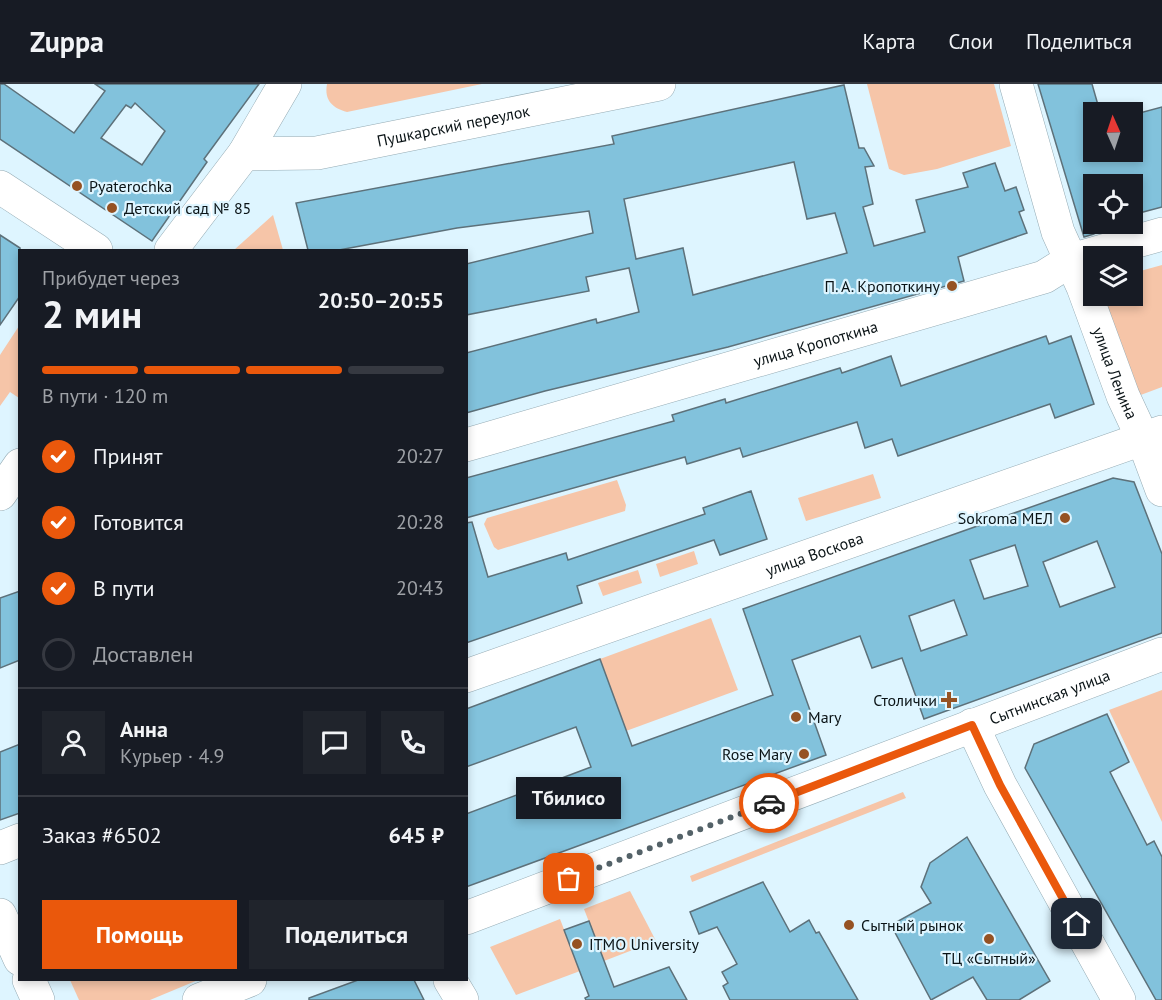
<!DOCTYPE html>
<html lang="ru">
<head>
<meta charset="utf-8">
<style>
	body { margin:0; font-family:"PT Sans",sans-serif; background:#20242c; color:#f1f3f6; height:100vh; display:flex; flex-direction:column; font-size:22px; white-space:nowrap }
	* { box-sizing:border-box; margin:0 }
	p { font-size:20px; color:#9ea1a6 }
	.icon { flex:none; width:33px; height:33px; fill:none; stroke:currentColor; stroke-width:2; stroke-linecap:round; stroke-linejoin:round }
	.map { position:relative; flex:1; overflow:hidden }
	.details { position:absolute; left:18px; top:165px; width:450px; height:732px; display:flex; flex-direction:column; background:#171b24; border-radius:0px; box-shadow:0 3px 9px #0003 }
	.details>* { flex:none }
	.needle { width:39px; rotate:357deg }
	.buttons { position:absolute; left:1083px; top:18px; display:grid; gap:12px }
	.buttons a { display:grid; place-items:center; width:60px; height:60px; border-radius:0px; background:#171b24; box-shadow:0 3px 9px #0003; font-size:30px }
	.pin { position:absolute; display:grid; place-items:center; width:51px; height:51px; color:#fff; margin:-26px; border-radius:12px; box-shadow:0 3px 9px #0006 }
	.courier { position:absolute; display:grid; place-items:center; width:60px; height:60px; margin:-30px; border:4px solid #ea580c; border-radius:50%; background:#fff; color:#222; box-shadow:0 2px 8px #0007 }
	.bubble { position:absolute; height:42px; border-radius:0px; background:#171b24; box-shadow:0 3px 9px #0003; font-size:20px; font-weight:600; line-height:42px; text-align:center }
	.head em { font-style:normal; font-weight:600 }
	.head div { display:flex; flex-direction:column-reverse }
	.head { display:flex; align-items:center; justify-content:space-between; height:102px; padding:0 24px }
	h1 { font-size:39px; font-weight:600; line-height:45px }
	.bar { display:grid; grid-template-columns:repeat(4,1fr); gap:9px 6px; align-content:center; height:72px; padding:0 24px }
	.bar i { height:8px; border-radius:4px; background:#363941 }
	.bar .active { background:#ea580c }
	.bar p { grid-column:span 4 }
	.line { display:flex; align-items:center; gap:15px; padding:0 24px; border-top:2px solid #363941 }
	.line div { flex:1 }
	.round { display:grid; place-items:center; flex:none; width:63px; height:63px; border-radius:0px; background:#20242c }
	ol { padding:0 24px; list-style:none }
	li { display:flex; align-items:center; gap:18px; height:66px }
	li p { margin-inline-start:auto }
	li .icon { padding:6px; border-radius:50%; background:#ea580c; color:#fff; stroke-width:4 }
	li:last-child { color:#9ea1a6 }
	li i { width:33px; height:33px; border:3px solid #363941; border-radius:50% }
	.primary-button { display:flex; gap:12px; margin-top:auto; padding:12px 24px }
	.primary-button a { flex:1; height:69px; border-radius:0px; background:#ea580c; color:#fff; font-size:24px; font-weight:600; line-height:69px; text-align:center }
	.primary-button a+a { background:#20242c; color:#f1f3f6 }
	header { display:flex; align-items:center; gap:36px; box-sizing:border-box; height:84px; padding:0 30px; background:#171b24; border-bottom:2px solid #363941 }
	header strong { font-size:28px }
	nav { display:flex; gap:33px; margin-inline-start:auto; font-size:21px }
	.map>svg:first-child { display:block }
	.green { fill:#f6c5a8 }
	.building { fill:#82c2dc; stroke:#5d717a; stroke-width:1.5; fill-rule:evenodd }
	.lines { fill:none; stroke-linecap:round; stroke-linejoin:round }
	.minor-casing { stroke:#95abb4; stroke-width:34 }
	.minor { stroke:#fff; stroke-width:33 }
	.done { stroke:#546268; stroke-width:6; stroke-dasharray:0 10.8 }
	.route { stroke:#ea580c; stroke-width:8 }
	.poi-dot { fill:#955223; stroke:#def5ff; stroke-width:2 }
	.labels { text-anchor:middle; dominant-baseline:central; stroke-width:4.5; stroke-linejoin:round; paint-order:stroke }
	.street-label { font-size:16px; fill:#0a1316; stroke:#def5ff }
	.poi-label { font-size:16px; fill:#0a1316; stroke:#def5ff; text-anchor:start }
</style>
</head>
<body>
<header>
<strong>Zuppa</strong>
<nav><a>Карта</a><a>Слои</a><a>Поделиться</a></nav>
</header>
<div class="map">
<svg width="1162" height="916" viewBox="0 0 1162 916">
	<rect width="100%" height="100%" fill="#def5ff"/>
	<g class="green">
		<path d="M327,0h155l-135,28c-15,-4 -23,-12 -20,-28z"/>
		<polygon points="867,0 994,0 1011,62 937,85 904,91 889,85"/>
		<polygon points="273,131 283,166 234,166"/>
		<polygon points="1162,181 1162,303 1138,312 1101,212 1132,212 1133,189"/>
		<polygon points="19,242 19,314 10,308 0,322 0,271"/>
		<polygon points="873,390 881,414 806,437 798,414"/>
		<polygon points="617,396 626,421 625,427 498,466 494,463 484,440 487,434"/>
		<polygon points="694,467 698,480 660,493 656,480"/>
		<polygon points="638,486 642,499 603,512 598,499"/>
		<polygon points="711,534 738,606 626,647 600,575"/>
		<polygon points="1162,606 1162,738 1109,626"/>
		<polygon points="903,708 906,714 692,798 690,792"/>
		<polygon points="630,807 656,857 604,877 584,825"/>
		<polygon points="560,835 580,887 516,911 490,863"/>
		<polygon points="70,896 198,896 150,916 79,916"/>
	</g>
	<g class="building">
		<path d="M0,0h4l70,49 31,-42 -10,-7h164l-55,75 3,3 -55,79 -152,-102zM135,19l30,28 -23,34 -41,-27 25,-33 5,3z"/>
		<polygon points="1038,0 1092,0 1100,28 1094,28 1094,68 1132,68 1132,31 1162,23 1162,123 1132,131 1132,100 1094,100 1094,150 1084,153"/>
		<path d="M844,1l15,63h5l10,18 -9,1 8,37 -10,3 11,39 51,-14 -9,-32 52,-13 -5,-14 32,-10 10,28 11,-4 8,23 -5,2 8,21 -69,24 6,24 -236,66 -183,44 -79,22v-60l130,-34 1,4 42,-11 -10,-44 -43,9 3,14 -123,24v-51l127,-31 -4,-22 -132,17 -118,22h-31l-12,-47 318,-59 -2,-8zM794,78l13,57 28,-6 12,40 -154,42 -10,-47 -47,11 -12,-60z"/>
		<polygon points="0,151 20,164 20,212 0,241"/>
		<polygon points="1046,252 1049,260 1071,252 1094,320 1055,334 1050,320 898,372 892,355 865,364 857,338 743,373 740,364 687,380 685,373 466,434 466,394 674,337 672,331 725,315 726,319 840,284 842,289 891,272 901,302"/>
		<path d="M1113,394l21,4 28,72v79l-238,86 -22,-61 -30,10 -12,-32 -68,24 34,95 -360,132v-73l125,-47 -15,-40 -110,40v-58l134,-50 32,87 141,-51 -30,-86zM1097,457l18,46 -55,20 -17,-45zM1015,461l13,41 -44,13 -14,-39zM954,516l13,35 -46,16 -12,-35z"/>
		<polygon points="751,407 767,455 720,471 714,456 577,502 582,519 466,559 466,439 472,438 488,493 566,469 568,476 705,430 703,424"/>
		<polygon points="20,507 20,576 0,584 0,514"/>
		<polygon points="1107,630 1129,678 1110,688 1147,761 1154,757 1162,773 1162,916 1156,916 1025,684 1034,660"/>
		<polygon points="20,660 20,729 0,736 0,668"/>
		<polygon points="967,753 1050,897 1019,916 987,916 973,893 931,916 891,841 931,819 921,803 930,779"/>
		<polygon points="763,798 790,848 809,836 816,849 819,848 858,916 730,916 723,902 728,899 722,888 737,880 717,843 699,850 690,828"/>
		<polygon points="589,837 614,903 669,883 687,916 586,916 585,914 589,912 564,846"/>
		<polygon points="358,896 414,896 424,916 309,916 309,914"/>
	</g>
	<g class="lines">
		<defs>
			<g id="minor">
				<path id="s1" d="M1016,0l42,148 25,55 40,109 20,43 19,51"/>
				<path id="s2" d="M244,70l73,-1 342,-69"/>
				<polyline points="0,103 96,166"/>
				<polyline points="171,166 244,70 285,0"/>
				<path id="s3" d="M466,361l578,-168 27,-17 91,-26"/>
				<polyline points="0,410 20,381"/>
				<path id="s4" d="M466,592l696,-244"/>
				<polyline points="972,641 1000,701 1119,916"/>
				<polyline points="0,764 20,756"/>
				<polyline points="0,831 20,875"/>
				<path id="s5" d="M466,834l696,-264"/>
				<polyline points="29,896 38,916"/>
				<polyline points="450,896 462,916"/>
				<polyline points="199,916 250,896"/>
			</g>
		</defs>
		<use href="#minor" class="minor-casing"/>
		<use href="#minor" class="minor"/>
	</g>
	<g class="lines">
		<polyline class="done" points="569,795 769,719"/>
		<polyline class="route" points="769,719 972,641 1000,701 1077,840"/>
	</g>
	<g class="poi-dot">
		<circle cx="77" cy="102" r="6"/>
		<circle cx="112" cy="124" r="6"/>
		<circle cx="952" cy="202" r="6"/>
		<circle cx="1065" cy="434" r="6"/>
		<path d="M946 607h6v6h6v6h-6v6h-6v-6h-6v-6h6z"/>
		<circle cx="796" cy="633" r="6"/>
		<circle cx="804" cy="670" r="6"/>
		<circle cx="849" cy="841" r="6"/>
		<circle cx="989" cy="855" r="6"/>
		<circle cx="577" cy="860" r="6"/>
	</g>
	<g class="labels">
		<g class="street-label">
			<text stroke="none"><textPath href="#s2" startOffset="212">Пушкарский переулок</textPath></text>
			<text stroke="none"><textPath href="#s3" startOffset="364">улица Кропоткина</textPath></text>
			<text stroke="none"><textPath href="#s1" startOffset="306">улица Ленина</textPath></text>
			<text stroke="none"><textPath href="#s4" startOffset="369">улица Воскова</textPath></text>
			<text stroke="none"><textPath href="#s5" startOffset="624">Сытнинская улица</textPath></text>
		</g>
		<g class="poi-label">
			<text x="89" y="102">Pyaterochka</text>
			<text x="124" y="124">Детский сад № 85</text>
			<text x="940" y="202" text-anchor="end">П. А. Кропоткину</text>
			<text x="1053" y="434" text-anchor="end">Sokroma МЕЛ</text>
			<text x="937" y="616" text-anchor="end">Столички</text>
			<text x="808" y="633">Mary</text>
			<text x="792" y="670" text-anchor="end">Rose Mary</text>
			<text x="861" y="841">Сытный рынок</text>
			<text x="589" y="860">ITMO University</text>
			<text x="989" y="874" text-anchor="middle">ТЦ «Сытный»</text>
		</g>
	</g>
</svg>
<div class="buttons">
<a><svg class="needle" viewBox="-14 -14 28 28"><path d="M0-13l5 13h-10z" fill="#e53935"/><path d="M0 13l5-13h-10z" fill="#9ea1a6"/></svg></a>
<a><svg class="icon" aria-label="locate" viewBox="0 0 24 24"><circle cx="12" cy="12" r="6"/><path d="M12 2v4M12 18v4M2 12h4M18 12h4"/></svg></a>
<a><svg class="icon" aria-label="layers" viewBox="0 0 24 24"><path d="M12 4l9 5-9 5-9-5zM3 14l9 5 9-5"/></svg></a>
</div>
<div class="pin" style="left:569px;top:795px;background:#ea580c"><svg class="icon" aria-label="bag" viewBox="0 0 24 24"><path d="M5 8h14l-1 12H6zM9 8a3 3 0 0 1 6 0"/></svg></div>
<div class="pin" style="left:1077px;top:840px;background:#1f2937"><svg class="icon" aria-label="home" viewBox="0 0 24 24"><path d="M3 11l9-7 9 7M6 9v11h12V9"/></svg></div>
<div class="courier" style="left:769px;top:719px"><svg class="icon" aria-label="car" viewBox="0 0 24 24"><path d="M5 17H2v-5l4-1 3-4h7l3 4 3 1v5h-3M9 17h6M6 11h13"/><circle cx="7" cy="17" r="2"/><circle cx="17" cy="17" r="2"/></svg></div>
<div class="bubble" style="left:516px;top:693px;width:105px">Тбилисо</div>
<section class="details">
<div class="head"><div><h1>2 мин</h1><p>Прибудет через</p></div><em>20:50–20:55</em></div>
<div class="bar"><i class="active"></i><i class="active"></i><i class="active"></i><i></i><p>В пути · 120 m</p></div>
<ol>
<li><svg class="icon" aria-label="check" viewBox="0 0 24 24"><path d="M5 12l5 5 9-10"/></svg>Принят<p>20:27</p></li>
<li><svg class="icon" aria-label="check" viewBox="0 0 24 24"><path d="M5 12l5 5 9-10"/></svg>Готовится<p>20:28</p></li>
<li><svg class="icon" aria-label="check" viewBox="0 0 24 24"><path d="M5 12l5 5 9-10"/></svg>В пути<p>20:43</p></li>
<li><i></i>Доставлен</li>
</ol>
<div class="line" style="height:108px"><a class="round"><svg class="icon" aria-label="person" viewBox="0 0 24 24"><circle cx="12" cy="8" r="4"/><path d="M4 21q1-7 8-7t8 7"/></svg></a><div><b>Анна</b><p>Курьер · 4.9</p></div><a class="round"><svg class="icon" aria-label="chat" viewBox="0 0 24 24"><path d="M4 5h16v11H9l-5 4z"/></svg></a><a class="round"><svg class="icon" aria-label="phone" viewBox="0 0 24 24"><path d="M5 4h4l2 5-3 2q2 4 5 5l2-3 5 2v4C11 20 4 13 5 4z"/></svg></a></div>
<div class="line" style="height:78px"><div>Заказ #6502</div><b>645 ₽</b></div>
<div class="primary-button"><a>Помощь</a><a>Поделиться</a></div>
</section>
</div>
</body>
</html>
